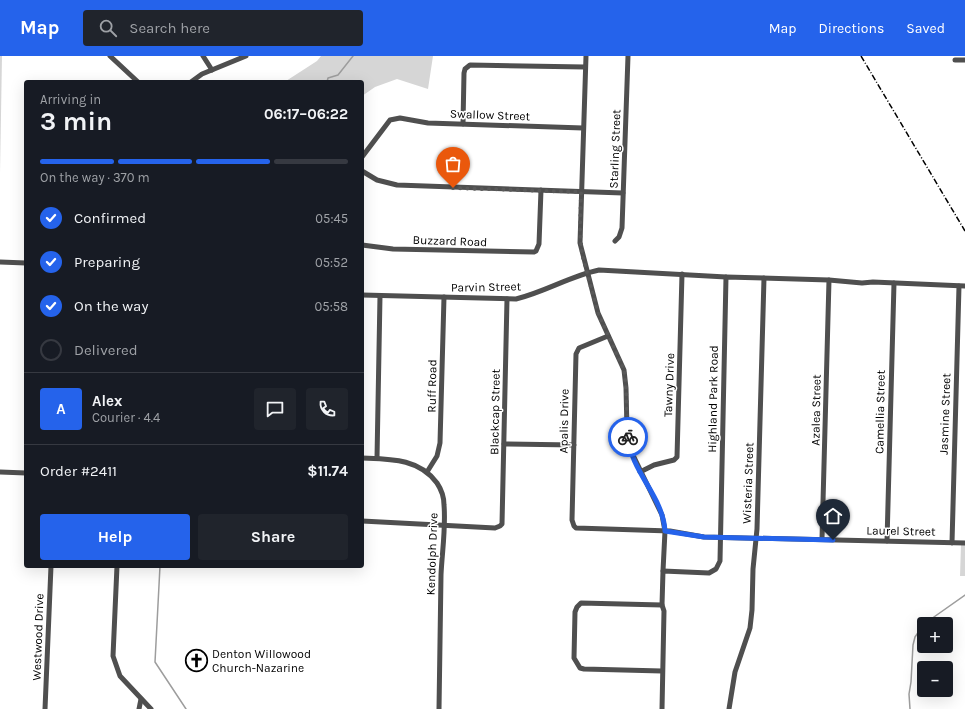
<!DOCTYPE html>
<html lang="en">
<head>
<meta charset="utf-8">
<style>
	body { margin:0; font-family:Karla,sans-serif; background:#20242c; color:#f1f3f6; height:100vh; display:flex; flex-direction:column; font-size:15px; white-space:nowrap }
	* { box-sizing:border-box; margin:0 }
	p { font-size:13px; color:#9ea1a6 }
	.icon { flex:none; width:22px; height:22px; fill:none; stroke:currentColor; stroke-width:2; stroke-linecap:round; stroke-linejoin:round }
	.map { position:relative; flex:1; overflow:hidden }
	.sheet { position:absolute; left:24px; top:24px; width:340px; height:488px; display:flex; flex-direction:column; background:#171b24; border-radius:4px; box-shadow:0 4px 16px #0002 }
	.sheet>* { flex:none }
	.controls { position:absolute; left:917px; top:561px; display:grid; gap:8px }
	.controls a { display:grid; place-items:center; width:36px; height:36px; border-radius:4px; background:#171b24; box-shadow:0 4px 16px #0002; font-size:20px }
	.pin { position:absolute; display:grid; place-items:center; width:34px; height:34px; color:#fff; margin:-41px -17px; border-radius:50% 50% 50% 0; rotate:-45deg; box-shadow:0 0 4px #0007 }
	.pin .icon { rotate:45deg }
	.courier { position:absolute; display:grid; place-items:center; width:40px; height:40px; margin:-20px; border:3px solid #2563eb; border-radius:50%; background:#fff; color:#222; box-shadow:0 1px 5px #0007 }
	.head em { font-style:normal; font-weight:700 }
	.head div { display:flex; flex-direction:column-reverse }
	.head { display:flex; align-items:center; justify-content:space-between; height:68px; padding:0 16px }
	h1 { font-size:26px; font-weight:700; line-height:30px }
	.bar { display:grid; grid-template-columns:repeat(4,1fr); gap:6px 4px; align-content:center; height:48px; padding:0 16px }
	.bar i { height:5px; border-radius:3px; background:#363941 }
	.bar .current { background:#2563eb }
	.bar p { grid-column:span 4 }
	.line { display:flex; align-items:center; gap:10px; padding:0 16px; border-top:1px solid #363941 }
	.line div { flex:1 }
	.round { display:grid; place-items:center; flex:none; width:42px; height:42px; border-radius:4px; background:#20242c }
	ol { padding:0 16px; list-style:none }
	li { display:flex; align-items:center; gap:12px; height:44px }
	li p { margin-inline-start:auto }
	li .icon { padding:4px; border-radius:50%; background:#2563eb; color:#fff; stroke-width:4 }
	li:last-child { color:#9ea1a6 }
	li i { width:22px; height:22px; border:2px solid #363941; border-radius:50% }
	.button { display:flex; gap:8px; margin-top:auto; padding:8px 16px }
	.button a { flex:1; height:46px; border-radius:4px; background:#2563eb; color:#fff; font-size:16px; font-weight:700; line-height:46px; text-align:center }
	.button a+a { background:#20242c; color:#f1f3f6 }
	header { display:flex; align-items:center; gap:24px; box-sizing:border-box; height:56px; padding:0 20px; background:#2563eb; color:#fff }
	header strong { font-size:19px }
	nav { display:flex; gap:22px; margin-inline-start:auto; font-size:14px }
	.search { width:280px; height:36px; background:#20242c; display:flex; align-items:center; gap:10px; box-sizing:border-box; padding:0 14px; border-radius:4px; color:#9ea1a6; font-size:15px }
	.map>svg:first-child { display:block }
	.green { fill:#d6d6d6 }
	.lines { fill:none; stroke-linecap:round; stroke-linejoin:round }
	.stream { stroke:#9d9d9d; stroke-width:1.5 }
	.minor { stroke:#4f4f4f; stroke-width:5 }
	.rail { stroke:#000; stroke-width:1.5; stroke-dasharray:6 2 1 2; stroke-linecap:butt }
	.done { stroke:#595959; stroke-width:4; stroke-dasharray:0 7.2 }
	.route { stroke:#2563eb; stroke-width:5 }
	.labels { text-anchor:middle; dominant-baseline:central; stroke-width:3; stroke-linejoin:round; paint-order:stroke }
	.street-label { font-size:12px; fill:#000; stroke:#fff }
	.poi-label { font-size:12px; fill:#000; stroke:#fff; text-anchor:start }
</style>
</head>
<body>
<header>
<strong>Map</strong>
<div class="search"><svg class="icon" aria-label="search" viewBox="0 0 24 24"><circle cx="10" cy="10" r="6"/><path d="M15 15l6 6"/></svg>Search here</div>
<nav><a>Map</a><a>Directions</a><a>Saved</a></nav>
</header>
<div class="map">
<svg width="965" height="653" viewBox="0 0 965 653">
	<rect width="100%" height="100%" fill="#fff"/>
	<g class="green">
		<polygon points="0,0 2,0 0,117"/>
		<polygon points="321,0 433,0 428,33 397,23 375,31 362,40 362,26 281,26 286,25 317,5"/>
		<polygon points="961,489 965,489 965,520 960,520"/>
	</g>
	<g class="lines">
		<g class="stream">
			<polyline points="327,26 328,22 338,19 353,0"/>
			<polyline points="160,510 155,606 186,653"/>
			<polyline points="924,568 965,539"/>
			<polyline points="910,653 909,638 911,626 913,589 915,581 924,568"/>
		</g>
		<g class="minor">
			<polyline points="110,0 138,26"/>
			<polyline points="203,0 212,14"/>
			<polyline points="586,0 580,187 598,257 624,314 626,332 627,374 631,395 662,459 665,475 663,515"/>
			<polyline points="955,4 965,4"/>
			<polyline points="191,26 202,18 246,0"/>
			<polyline points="463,68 464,17 465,13 470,9 585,11"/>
			<polyline points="362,101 390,64 400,62 428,67 583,72"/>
			<polyline points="362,115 377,124 397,129 623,137"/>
			<polyline points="615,185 619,181 622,172 628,0"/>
			<polyline points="362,189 393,193 534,196 536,195 539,188 541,134"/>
			<polyline points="0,206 26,207"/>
			<path d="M362,239l154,4c29,-7 54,-23 83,-29l127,7"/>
			<polyline points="608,280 579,292 576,298 572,464 574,470 576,472 670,475 704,481 965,487"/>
			<polyline points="504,388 574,389"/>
			<path d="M362,402c27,1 57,0 75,25 4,6 7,14 7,22 2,23 -2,47 -3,70 -1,45 -1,89 -2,134"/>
			<polyline points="377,402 380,240"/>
			<polyline points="0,416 26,417"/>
			<polyline points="427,416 437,400 440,387 444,241"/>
			<polyline points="640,416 654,409 674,404 677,401 682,218"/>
			<polyline points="362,465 495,472 500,470 502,468 507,243"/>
			<polyline points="822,483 829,224"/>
			<polyline points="887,485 894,227"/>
			<polyline points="952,487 959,230"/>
			<polyline points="117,510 113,600 120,620 151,653"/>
			<polyline points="662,549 581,547 577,551 575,556 574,602 580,612 584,613 662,615"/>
			<polyline points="45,653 51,510"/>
			<polyline points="139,653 141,643"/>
			<polyline points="662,653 664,555 662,549 663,515 709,517 716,513 720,505 726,221 829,224 862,227 873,226 965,230"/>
			<polyline points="729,653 735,616 750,572 752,554 753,513 757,473 764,222"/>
		</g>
		<polyline class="rail" points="861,0 965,175"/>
	</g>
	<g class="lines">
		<polyline class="done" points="453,132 581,136 580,176 582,198 598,257 624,314 626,332 628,381"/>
		<path class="route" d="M628,381c3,35 35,59 37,94l39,6 129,3"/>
	</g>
	<defs>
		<symbol id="church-ring" viewBox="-11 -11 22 22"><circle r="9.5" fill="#fff" stroke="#000" stroke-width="1.5"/><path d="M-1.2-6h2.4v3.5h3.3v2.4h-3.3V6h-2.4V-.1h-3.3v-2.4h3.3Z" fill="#000"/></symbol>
	</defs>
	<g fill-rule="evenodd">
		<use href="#church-ring" x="184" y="592" width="25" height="25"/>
	</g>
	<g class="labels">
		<g class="street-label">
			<text transform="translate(490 59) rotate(2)">Swallow Street</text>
			<text transform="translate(615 93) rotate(-88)">Starling Street</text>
			<text transform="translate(450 185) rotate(2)">Buzzard Road</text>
			<text transform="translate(486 231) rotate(-1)">Parvin Street</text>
			<text transform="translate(669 329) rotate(-88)">Tawny Drive</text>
			<text transform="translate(432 330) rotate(-89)">Ruff Road</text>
			<text transform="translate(713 343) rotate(-89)">Highland Park Road</text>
			<text transform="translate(816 354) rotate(-89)">Azalea Street</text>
			<text transform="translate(495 356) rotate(-89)">Blackcap Street</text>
			<text transform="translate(880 356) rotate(-89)">Camellia Street</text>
			<text transform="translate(945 358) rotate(-88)">Jasmine Street</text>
			<text transform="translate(564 365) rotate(-89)">Apalis Drive</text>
			<text transform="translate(748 427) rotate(-88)">Wisteria Street</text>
			<text transform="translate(901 475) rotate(1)">Laurel Street</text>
			<text transform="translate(432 498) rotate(-88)">Kendolph Drive</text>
			<text transform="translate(38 581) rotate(-88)">Westwood Drive</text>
		</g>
		<g class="poi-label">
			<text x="212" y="598">Denton Willowood<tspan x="212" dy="14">Church-Nazarine</tspan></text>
		</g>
	</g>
</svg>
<div class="controls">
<a>+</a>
<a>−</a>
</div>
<div class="pin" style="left:453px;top:132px;background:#ea580c"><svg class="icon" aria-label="bag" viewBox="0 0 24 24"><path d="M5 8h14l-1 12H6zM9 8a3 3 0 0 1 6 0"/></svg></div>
<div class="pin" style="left:833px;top:484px;background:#1f2937"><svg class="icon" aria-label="home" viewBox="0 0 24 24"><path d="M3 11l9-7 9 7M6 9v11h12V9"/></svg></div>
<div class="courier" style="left:628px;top:381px"><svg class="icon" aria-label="bike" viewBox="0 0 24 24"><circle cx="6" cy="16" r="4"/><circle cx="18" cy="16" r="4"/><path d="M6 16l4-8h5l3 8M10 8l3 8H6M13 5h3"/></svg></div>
<section class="sheet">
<div class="head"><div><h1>3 min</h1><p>Arriving in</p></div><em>06:17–06:22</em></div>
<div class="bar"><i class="current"></i><i class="current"></i><i class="current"></i><i></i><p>On the way · 370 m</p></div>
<ol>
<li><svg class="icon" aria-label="check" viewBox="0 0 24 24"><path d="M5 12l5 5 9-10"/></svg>Confirmed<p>05:45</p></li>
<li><svg class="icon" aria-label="check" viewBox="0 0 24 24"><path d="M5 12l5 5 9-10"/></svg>Preparing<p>05:52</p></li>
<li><svg class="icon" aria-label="check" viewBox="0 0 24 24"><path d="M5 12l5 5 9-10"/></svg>On the way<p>05:58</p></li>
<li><i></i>Delivered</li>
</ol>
<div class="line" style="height:72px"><b class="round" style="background:#2563eb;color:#fff">A</b><div><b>Alex</b><p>Courier · 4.4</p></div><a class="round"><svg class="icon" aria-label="chat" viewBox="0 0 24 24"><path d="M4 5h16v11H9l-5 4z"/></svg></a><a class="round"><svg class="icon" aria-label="phone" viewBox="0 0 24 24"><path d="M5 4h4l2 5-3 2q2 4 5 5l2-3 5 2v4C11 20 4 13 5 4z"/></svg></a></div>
<div class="line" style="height:52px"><div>Order #2411</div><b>$11.74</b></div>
<div class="button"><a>Help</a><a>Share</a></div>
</section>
</div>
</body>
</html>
